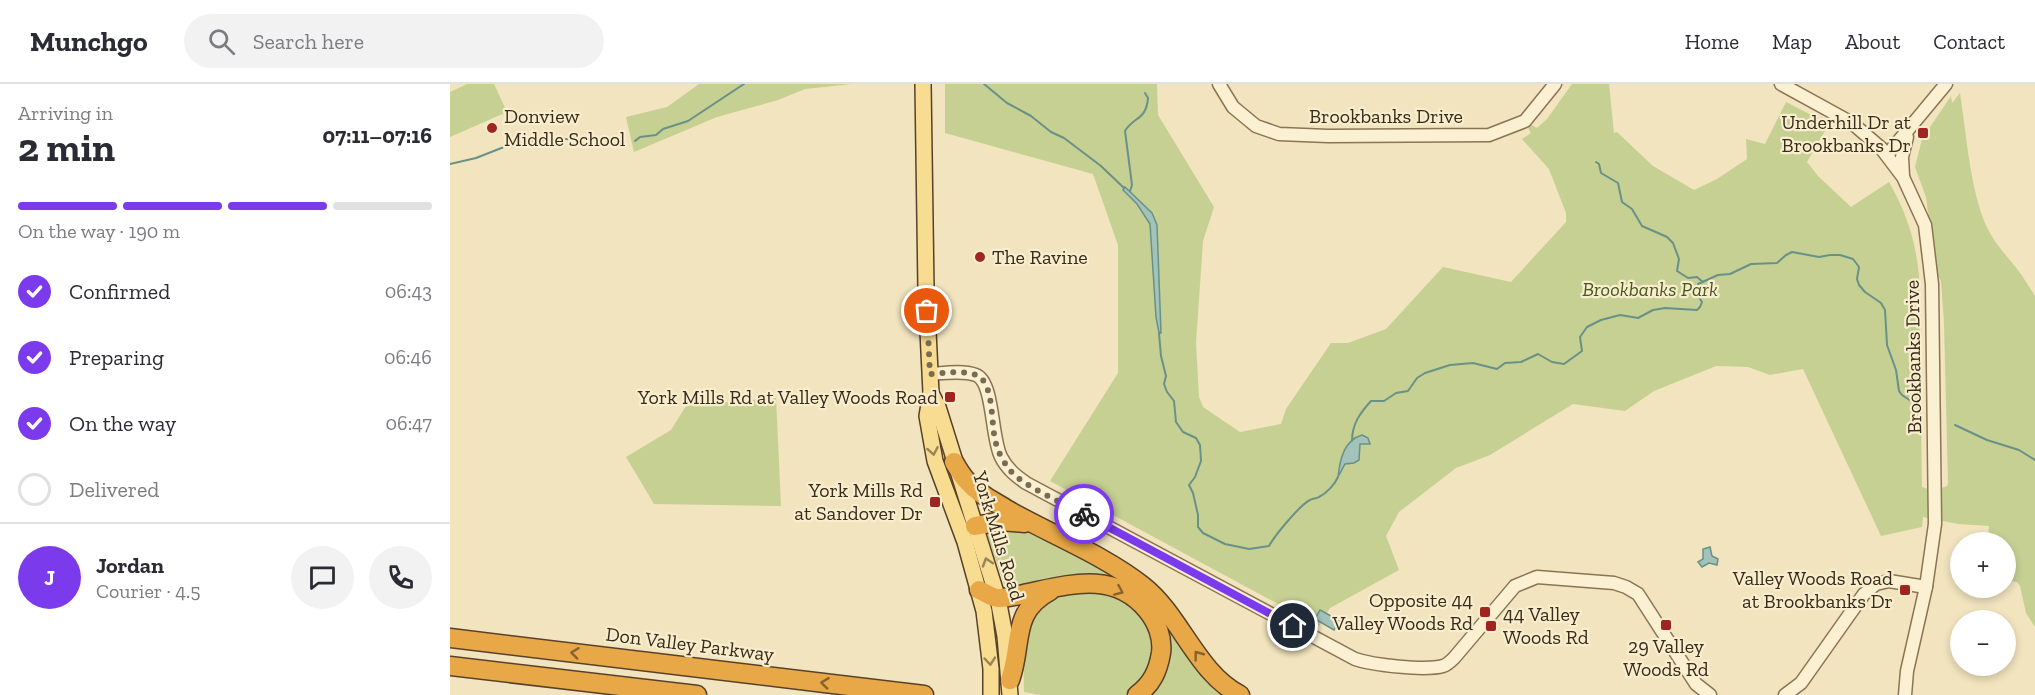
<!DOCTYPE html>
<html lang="en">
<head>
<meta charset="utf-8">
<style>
	body { margin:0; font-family:"Zilla Slab",serif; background:#f2f2f3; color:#2b2b33; height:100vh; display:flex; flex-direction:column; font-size:22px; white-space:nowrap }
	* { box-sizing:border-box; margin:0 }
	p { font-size:20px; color:#7c7c81 }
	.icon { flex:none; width:33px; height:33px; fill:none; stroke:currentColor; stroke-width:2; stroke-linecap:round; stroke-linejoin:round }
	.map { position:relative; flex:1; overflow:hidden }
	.drawer { display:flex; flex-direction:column; background:#fff; width:450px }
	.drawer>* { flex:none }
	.fabs { position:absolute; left:1500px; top:448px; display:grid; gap:12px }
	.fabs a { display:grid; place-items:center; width:66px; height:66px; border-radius:50%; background:#fff; box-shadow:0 3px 9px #0003; font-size:30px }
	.pin { position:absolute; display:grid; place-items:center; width:51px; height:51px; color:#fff; margin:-26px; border:3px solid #fff; border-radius:50%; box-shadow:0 2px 6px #0007 }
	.courier { position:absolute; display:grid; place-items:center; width:60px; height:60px; margin:-30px; border:4px solid #7c3aed; border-radius:50%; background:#fff; color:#222; box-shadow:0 2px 8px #0007 }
	.head em { font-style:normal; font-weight:800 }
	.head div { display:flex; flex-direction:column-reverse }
	.head { display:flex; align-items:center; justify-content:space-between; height:102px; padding:0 18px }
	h1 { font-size:39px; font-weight:800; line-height:45px }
	.bar { display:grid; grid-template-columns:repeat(4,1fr); gap:9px 6px; align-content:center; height:72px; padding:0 18px }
	.bar i { height:8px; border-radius:4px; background:#e1e1e2 }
	.bar .selected { background:#7c3aed }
	.bar p { grid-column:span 4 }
	.line { display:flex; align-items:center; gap:15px; padding:0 18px; border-top:2px solid #e1e1e2 }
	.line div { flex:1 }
	.round { display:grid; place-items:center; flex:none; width:63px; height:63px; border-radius:32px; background:#f2f2f3 }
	ol { padding:0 18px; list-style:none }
	li { display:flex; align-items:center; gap:18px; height:66px }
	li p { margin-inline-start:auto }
	li .icon { padding:6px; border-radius:50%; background:#7c3aed; color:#fff; stroke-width:4 }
	li:last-child { color:#7c7c81 }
	li i { width:33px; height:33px; border:3px solid #e1e1e2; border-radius:50% }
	header { display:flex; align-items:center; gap:36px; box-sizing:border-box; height:84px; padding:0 30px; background:#fff; border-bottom:2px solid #e1e1e2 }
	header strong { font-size:28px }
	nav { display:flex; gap:33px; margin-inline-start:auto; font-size:21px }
	.search { width:420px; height:54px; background:#f2f2f3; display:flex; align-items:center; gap:15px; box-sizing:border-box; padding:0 21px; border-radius:33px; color:#7c7c81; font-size:22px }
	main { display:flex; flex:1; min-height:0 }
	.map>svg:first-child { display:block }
	.green { fill:#c6d092 }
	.water { fill:#a2c2ba; stroke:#699188; stroke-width:1.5 }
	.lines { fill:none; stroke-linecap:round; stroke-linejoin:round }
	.stream { stroke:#699188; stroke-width:2 }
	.minor-casing { stroke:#8b7455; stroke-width:15 }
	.major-casing { stroke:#58412a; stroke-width:18 }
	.highway-casing { stroke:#58412a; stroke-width:21 }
	.minor { stroke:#fbf1d2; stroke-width:12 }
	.major { stroke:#f8dc92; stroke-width:15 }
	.highway { stroke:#e8a847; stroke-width:18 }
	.oneway { stroke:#988456 }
	.oneway2 { stroke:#88632f }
	.done { stroke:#796c54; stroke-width:6; stroke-dasharray:0 10.8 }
	.route { stroke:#7c3aed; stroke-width:8 }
	.poi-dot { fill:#9f2521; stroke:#f8eece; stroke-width:2 }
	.labels { text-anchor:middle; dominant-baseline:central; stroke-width:4.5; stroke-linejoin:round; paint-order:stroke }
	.poi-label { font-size:20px; fill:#392b1b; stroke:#f8eece; text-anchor:end }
	.street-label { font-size:20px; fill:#392b1b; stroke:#f8eece }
	.park-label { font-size:20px; font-style:italic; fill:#475720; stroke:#f8eece }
</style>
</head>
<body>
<header>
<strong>Munchgo</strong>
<div class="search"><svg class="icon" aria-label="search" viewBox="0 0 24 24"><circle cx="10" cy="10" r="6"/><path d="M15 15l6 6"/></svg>Search here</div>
<nav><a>Home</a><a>Map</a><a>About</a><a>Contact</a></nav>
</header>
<main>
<section class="drawer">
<div class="head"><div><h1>2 min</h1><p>Arriving in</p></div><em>07:11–07:16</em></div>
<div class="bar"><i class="selected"></i><i class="selected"></i><i class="selected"></i><i></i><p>On the way · 190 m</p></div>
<ol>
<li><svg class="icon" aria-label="check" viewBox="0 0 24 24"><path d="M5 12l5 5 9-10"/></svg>Confirmed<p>06:43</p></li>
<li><svg class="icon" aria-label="check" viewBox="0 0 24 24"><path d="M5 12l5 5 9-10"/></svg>Preparing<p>06:46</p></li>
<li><svg class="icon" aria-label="check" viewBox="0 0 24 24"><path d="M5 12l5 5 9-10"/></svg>On the way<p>06:47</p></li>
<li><i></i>Delivered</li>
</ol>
<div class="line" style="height:108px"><b class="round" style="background:#7c3aed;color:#fff">J</b><div><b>Jordan</b><p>Courier · 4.5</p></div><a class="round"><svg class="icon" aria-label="chat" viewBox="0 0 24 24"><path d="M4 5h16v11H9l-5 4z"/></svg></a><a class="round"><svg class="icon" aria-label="phone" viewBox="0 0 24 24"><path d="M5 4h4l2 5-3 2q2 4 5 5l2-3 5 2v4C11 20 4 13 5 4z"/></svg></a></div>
</section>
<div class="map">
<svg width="1585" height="611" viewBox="0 0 1585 611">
	<rect width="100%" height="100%" fill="#f1e4be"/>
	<g class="green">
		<polygon points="17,0 44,0 57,28 0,53 0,8"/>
		<polygon points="249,0 402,0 355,5 328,16 267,33 184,68 176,33 217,23"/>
		<path d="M495,0h212l1,31 56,92 -11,34 -7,102 3,54 4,10 37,25 41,-8 5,-15 45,-66h17l38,-14 57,-62 68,15 55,-60v-9l-17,-44 -27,-30 9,-6 -7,-12 13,7 10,-9 25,-35h37l5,49 3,-1 36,34 41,24 23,-11 30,-20 -1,-20 19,5 21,-42 43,22 -22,38 11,14 33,31 38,-25c17,30 27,59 30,94l3,211 12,4 13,-5 1,-3 -4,-160 -3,-42 -8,-13v-19l-7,-52 -11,-30 7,-28 29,-43 1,7 8,-10c6,38 11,108 30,140 7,13 18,24 27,36 7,9 12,18 18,27v331l-9,-14 -6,-27 -3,-4 -11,-2v-37h-18l1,-17 -31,-2 -35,-7 -1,10 -41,9 -78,-167 -33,6 -22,-8 -32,-1 -62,25 -29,20 -52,-7 -83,51 -34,13 -57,44 -13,24 13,34 -69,38 -11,18 -269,-145 68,-108v-128l-25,-71 -148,-41z"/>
		<polygon points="326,314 331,422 204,420 176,373 221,346 239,317 261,319"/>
		<polygon points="535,445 581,445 661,487 681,506 557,508"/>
		<path d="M619,507c10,0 22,-2 32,0 40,9 62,39 48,79 -4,8 -14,18 -20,25h-89l-16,-3 -1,-53 7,-20 18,-22z"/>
		<polygon points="707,528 779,611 698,611"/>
	</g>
	<g class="water">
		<polygon points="675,103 702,129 707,141 711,249 709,249 706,233 700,140 687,120 673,106"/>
		<path d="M912,351l6,3 2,6h-10l-1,16 -5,3 -9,1 -7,13c2,-18 6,-37 24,-42z"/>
		<polygon points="1260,463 1262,472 1268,475 1267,481 1259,479 1252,483 1248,478 1253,475 1253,465"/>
		<polygon points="870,526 890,537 884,546 865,535"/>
	</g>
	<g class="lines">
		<g class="stream">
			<polyline points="534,0 557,19 581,32 601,48 614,54 651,82 674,104"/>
			<polyline points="185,57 190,53 206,51 213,45 238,37 294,0"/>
			<polyline points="1146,78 1149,80 1151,89 1168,99 1172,118 1182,125 1192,142 1217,153 1223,159 1229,175 1227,187 1238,194 1247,193 1253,198"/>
			<polyline points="0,80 26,74 54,63 67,62 76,57 140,54"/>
			<path d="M680,107l2,-6 -7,-54c9,-15 21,-10 23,-33l-3,-5"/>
			<path d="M709,249l2,23 5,20 -2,8 3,8 7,9 2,21 7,10 13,6 4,7 1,16 -6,16 -6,8 4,8 5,22v12l5,6 22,11 24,5 20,-3c6,-11 31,-41 41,-46 3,-2 6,-1 9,-3 8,-4 16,-13 19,-20"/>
			<polyline points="1505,341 1537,356 1569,366 1585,376"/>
			<path d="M902,357c0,-17 8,-28 19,-40h13l12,-8 12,-2 9,-13 8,-5 25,-8 23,-2 24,6 8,-6 16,-1 17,-8 14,8 12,2 18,-13 -2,-14 7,-10 14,-7 19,-5 18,3 15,-8 12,-2 32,2 3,-3 2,-5 -5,-8 1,-10 20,-9 12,-1 21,-10 26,-1 9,-8 6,-3 27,5 11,-2h10l13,4 6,8 -2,12 2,6 6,7 16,11 4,7 2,35 9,25 3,21 3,4 12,8"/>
		</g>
		<defs>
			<g id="minor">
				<polyline points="769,0 783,23 806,42 829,50 878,52 1039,51 1075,37 1105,0"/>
				<polyline points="1331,0 1402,39 1431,64 1453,93 1475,141 1482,200 1485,440 1476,503 1457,587 1455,611"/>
				<polyline points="1437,71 1496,0"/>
				<polyline points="1453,92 1452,73 1457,53"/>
				<path d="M480,290c14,-1 33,-4 46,1 18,7 15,63 25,82 6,12 15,19 25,26l329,176c18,6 70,12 88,7 4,-1 8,-5 11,-8l61,-72 22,-9 77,6 12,4 12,7 58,90 14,11"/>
				<polyline points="1335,611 1351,599 1414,510 1426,500 1439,497 1476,503"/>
			</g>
			<g id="major">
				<polyline points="473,0 476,206 481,309 477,332 485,377 515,458 534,527 541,585 541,611"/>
				<polyline points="481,309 488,323 548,515 555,552 560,611"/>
			</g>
			<g id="highway">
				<path d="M504,378c4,7 8,14 13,19 11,13 27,20 41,29 44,25 96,45 135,76 38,30 53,86 97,109"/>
				<polyline points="525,442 551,437 575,439"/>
				<path d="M529,506c7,3 15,9 21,8 9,0 19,-3 28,-5 43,-9 87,-22 119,17 10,12 16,28 14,43 -3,18 -9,31 -24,42"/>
				<polyline points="0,554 474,611"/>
				<polyline points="0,582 247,611"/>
				<path d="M560,596c13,-35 0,-68 40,-89"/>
			</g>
		</defs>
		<use href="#minor" class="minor-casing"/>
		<use href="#major" class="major-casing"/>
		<use href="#highway" class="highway-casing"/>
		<use href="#minor" class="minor"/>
		<use href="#major" class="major"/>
		<use href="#highway" class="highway"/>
	</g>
	<defs><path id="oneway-chevron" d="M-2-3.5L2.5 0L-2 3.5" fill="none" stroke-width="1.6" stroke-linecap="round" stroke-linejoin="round" transform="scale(1.5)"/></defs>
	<g class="oneway">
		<use href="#oneway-chevron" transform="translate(483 367) rotate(80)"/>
		<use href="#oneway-chevron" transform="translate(537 478) rotate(-108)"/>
		<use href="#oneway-chevron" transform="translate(540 577) rotate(85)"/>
	</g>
	<g class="oneway2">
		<use href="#oneway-chevron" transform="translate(669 507) rotate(24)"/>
		<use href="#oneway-chevron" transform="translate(125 569) rotate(-173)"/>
		<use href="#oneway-chevron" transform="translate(748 571) rotate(-127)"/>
		<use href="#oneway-chevron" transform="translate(375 599) rotate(-173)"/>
	</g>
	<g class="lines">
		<path class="done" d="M477,227l3,63c14,-1 33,-4 46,1 18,6 15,48 19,64 2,11 7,21 14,30 13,17 54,34 75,45"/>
		<polyline class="route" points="634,430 843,542"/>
	</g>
	<g class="poi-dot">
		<circle cx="42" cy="44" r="6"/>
		<rect x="1467" y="43" width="12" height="12" rx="3"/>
		<circle cx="530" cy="173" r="6"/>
		<rect x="494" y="307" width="12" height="12" rx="3"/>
		<rect x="479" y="412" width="12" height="12" rx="3"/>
		<rect x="1449" y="500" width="12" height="12" rx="3"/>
		<rect x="1029" y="522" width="12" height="12" rx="3"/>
		<rect x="1210" y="535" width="12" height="12" rx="3"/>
		<rect x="1035" y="536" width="12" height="12" rx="3"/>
	</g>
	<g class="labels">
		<g class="poi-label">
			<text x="54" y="32" text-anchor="start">Donview<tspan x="54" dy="23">Middle School</tspan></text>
			<text x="1461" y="38">Underhill Dr at<tspan x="1461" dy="23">Brookbanks Dr</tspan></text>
			<text x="542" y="173" text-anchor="start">The Ravine</text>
			<text x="488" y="313">York Mills Rd at Valley Woods Road</text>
			<text x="473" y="406">York Mills Rd<tspan x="473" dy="23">at Sandover Dr</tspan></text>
			<text x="1443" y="494">Valley Woods Road<tspan x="1443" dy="23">at Brookbanks Dr</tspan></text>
			<text x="1023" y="516">Opposite 44<tspan x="1023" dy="23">Valley Woods Rd</tspan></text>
			<text x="1053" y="530" text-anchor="start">44 Valley<tspan x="1053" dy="23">Woods Rd</tspan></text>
			<text x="1216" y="562" text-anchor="middle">29 Valley<tspan x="1216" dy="23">Woods Rd</tspan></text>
		</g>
		<g class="street-label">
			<text x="936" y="32">Brookbanks Drive</text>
			<text transform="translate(1463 273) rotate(-91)">Brookbanks Drive</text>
			<text transform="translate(549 452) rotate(73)">York Mills Road</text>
			<text transform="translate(240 560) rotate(7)">Don Valley Parkway</text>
		</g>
		<g class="park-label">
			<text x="1200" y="205">Brookbanks Park</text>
		</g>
	</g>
</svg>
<div class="fabs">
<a>+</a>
<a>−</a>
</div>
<div class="pin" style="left:477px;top:227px;background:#ea580c"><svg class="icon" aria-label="bag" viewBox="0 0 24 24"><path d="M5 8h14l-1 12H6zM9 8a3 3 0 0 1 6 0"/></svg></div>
<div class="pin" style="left:843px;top:542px;background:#1f2937"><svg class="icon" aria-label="home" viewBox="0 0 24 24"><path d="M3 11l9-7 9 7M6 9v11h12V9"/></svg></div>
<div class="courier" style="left:634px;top:430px"><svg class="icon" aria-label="bike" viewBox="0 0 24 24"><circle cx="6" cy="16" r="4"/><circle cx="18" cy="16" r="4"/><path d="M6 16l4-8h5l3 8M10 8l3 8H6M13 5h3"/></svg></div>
</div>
</main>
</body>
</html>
